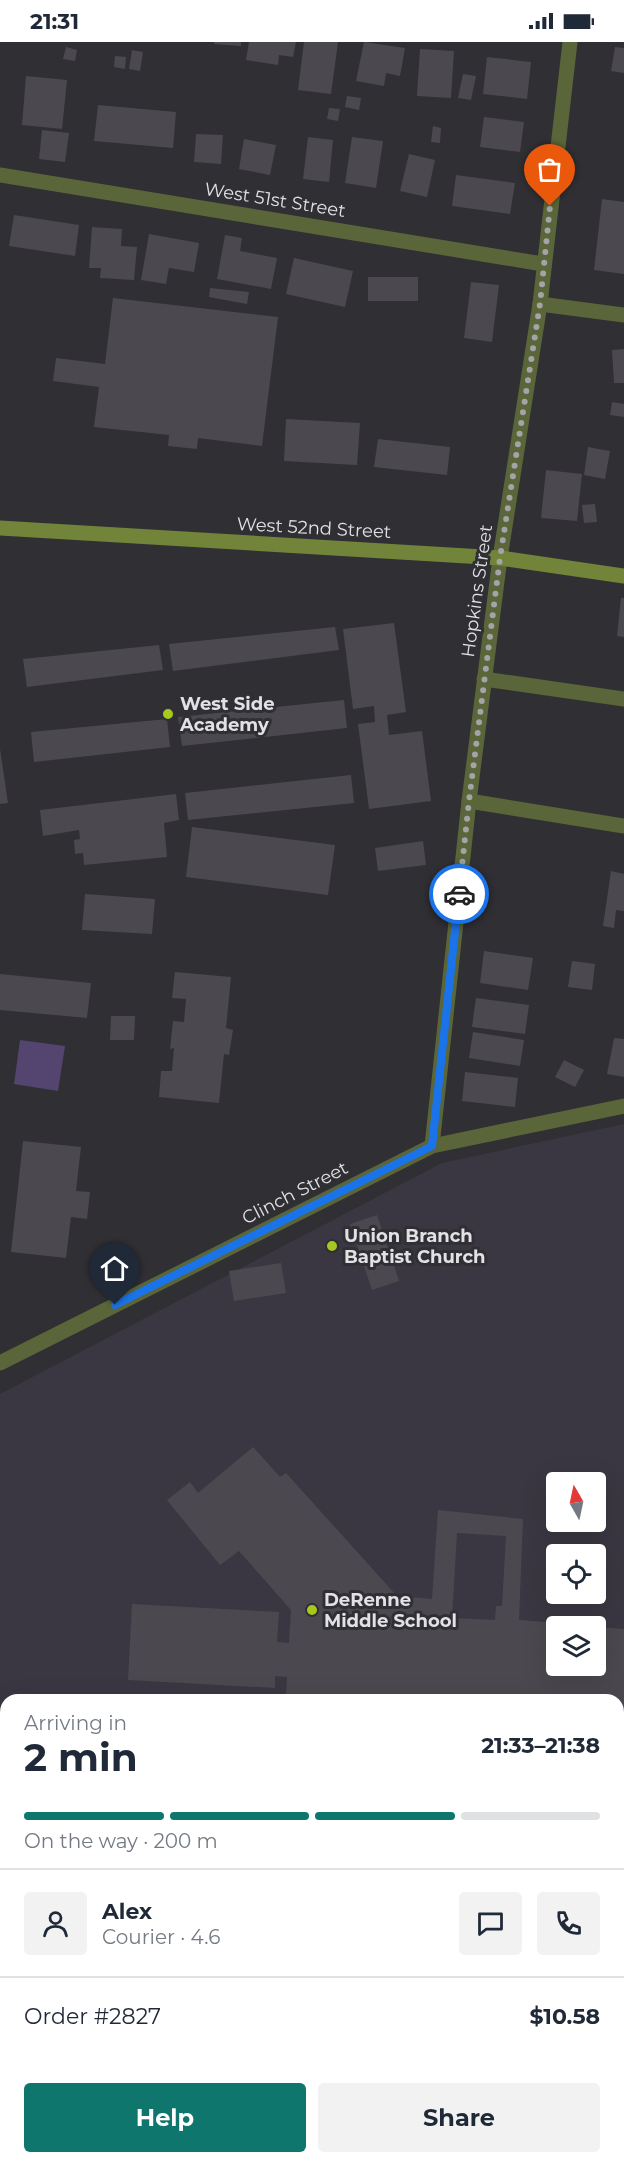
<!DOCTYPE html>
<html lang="en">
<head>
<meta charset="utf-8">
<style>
	body { margin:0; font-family:Montserrat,sans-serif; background:#f2f2f3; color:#1f2937; height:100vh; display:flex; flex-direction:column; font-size:22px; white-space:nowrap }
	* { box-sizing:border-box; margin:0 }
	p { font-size:20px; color:#747a83 }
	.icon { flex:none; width:33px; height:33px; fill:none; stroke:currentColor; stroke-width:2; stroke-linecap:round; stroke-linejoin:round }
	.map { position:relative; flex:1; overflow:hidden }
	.sheet { position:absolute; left:0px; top:1652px; width:624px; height:470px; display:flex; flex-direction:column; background:#fff; border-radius:18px 18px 0 0; box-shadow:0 6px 24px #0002 }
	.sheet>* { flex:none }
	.needle { width:39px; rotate:351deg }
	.buttons { position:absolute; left:546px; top:1430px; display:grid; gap:12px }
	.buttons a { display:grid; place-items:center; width:60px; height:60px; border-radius:6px; background:#fff; box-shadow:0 6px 24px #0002; font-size:30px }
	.pin { position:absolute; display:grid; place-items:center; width:51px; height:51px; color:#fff; margin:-62px -26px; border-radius:50% 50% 50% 0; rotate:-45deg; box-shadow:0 0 6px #0007 }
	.pin .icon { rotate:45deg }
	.courier { position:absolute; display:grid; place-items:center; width:60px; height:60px; margin:-30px; border:4px solid #1a73e8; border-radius:50%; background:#fff; color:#222; box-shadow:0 2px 8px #0007 }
	.summary em { font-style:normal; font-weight:700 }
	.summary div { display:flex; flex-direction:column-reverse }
	.summary { display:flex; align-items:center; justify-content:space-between; height:102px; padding:0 24px }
	h1 { font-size:39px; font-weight:700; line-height:45px }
	.bar { display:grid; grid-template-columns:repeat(4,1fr); gap:9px 6px; align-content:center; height:72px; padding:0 24px }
	.bar i { height:8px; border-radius:4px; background:#e0e1e3 }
	.bar .selected { background:#0f766e }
	.bar p { grid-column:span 4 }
	.line { display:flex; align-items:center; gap:15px; padding:0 24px; border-top:2px solid #e0e1e3 }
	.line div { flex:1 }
	.round { display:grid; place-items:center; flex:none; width:63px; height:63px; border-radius:6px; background:#f2f2f3 }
	.cta { display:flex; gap:12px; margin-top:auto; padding:12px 24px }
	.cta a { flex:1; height:69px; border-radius:6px; background:#0f766e; color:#fff; font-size:24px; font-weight:700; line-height:69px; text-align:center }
	.cta a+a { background:#f2f2f3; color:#1f2937 }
	.status { display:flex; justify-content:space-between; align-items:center; height:42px; padding:0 30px; background:#fff; direction:ltr }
	.status svg { height:16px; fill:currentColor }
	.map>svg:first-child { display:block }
	.built { fill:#3a3742; fill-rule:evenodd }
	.green { fill:#534470 }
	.building { fill:#4b494f; fill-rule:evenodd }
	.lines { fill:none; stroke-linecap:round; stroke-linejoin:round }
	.street { stroke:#5a6639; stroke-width:15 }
	.secondary { stroke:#728439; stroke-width:15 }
	.done { stroke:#a4a3a7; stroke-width:6; stroke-dasharray:0 10.8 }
	.route { stroke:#1a73e8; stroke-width:8 }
	.poi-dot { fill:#a7c81e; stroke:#302f34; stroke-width:2 }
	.labels { text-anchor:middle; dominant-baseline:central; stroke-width:6; stroke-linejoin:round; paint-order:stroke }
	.street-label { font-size:18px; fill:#e2e1e5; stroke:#302f34 }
	.poi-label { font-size:18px; font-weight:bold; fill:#e2e1e5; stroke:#302f34; text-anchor:start }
</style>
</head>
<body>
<div class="status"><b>21:31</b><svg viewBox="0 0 49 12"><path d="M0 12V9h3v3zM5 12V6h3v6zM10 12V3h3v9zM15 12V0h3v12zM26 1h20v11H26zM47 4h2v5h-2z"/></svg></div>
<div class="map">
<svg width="624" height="2120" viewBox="0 0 624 2120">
	<rect width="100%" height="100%" fill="#302f34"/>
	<g class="built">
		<path d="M624,1082v958l-6,5v-387h-612v188l-6,-7v-487l442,-231zM556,1440h40v39h-40zM556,1512h40v39h-40zM556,1584h40v39h-40z"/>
		<polygon points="241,2115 538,2115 532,2120 245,2120"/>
	</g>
	<polygon class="green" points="20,998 65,1004 58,1049 14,1042"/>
	<g class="building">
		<polygon points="214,0 241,0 241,4 214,2"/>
		<polygon points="249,0 296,0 293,15 279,13 278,23 246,18"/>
		<polygon points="304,0 338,0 331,52 298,48"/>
		<polygon points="364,0 405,6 400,34 386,31 384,44 356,39"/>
		<polygon points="66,5 77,8 75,19 63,17"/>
		<polygon points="615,5 624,6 624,31 611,29"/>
		<polygon points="420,7 454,9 451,56 417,54"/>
		<polygon points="132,8 143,10 140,29 129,27"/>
		<polygon points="115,14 126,15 125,27 114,25"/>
		<polygon points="487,15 531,20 527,57 483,52"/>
		<polygon points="463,32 476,34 471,58 458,56"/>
		<polygon points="26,34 67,38 62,87 22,83"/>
		<polygon points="347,54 361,56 359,68 345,65"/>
		<polygon points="98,63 176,70 173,106 94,99"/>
		<polygon points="329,66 340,67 338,79 327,77"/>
		<polygon points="484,75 524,80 520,110 480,105"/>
		<polygon points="433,84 441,86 440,101 431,100"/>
		<polygon points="42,88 69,91 65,120 39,117"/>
		<polygon points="196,92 223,93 221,122 194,120"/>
		<polygon points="308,95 333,98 329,140 303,137"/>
		<polygon points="352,95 383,99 376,146 345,141"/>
		<polygon points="244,97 276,103 270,133 239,127"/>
		<polygon points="409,112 435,118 427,155 400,149"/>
		<polygon points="456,133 515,141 510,172 452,164"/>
		<polygon points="602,157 624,160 624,232 594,228"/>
		<polygon points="14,173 79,183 75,214 9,204"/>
		<polygon points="92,185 122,187 121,204 137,205 134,238 100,236 101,226 89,226"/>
		<polygon points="149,192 199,201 194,230 169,226 166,242 141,238"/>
		<polygon points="225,193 242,196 240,209 277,216 271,247 217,237"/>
		<polygon points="294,216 353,229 345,265 286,252"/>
		<rect x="368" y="235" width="50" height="24"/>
		<polygon points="471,240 499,243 492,300 464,296"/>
		<polygon points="210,246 249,250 247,262 209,255"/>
		<polygon points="113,256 278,275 262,404 198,396 197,407 168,404 169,393 94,385 99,345 53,339 56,316 105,322"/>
		<polygon points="624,307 624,341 614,341 612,308"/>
		<polygon points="612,360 624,362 624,375 610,373"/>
		<polygon points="286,377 360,381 357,423 284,419"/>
		<polygon points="378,397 450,405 447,433 374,425"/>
		<polygon points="588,405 610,409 605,437 584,433"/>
		<polygon points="546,428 582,432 577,479 541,476"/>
		<polygon points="595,462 597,480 584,481 582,463"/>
		<polygon points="621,556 624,556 624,595 617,594"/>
		<polygon points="394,581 406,670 387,673 389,693 422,689 431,759 369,767 358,682 375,680 374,664 353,667 343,587"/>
		<polygon points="335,585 339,608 173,629 169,602"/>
		<polygon points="159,603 163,628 27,645 23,617"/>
		<polygon points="344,658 347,686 182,704 178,675"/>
		<polygon points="167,677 170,705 34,720 31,690"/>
		<polygon points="0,707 8,761 0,762"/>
		<polygon points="351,733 354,761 188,778 185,751"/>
		<polygon points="176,752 179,778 164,781 167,815 84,823 83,811 75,812 74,798 80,797 79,788 43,794 40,768"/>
		<polygon points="192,785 335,803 328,853 186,835"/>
		<polygon points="423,799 426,823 378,829 375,806"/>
		<polygon points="611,829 624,832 624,869 616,868 614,886 603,884"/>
		<polygon points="85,852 155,857 152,892 82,888"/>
		<polygon points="484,909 533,916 528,948 480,941"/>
		<polygon points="572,919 595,922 592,948 568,945"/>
		<polygon points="175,930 231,935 226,986 233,988 229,1013 224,1012 219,1061 159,1055 161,1029 172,1029 174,1006 170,1007 173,979 184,980 186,957 172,956"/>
		<polygon points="0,932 91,941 87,976 0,968"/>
		<polygon points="476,956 529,963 525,992 472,985"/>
		<polygon points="111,974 135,974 134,998 110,998"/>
		<polygon points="473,990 524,998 520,1024 469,1016"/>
		<polygon points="614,996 624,997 624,1035 607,1032"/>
		<polygon points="564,1018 584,1028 575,1045 555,1035"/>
		<polygon points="465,1030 518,1036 515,1065 462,1059"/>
		<polygon points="23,1099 81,1105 76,1149 90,1150 87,1177 71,1175 66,1216 11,1210"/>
		<polygon points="377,1173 399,1239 372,1248 350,1182"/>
		<polygon points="281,1221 286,1251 234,1259 229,1229"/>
		<path d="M253,1405l27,30 6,-4 111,123 35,3 6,-89 85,9 -4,101 52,4v2h-15v39h40v-38l28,2v146l-6,-1v-74h-329l-3,-4 1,-19 -12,-1v12l-147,-8 4,-76 147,8 -2,30 12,1 2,-33 -52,-59 -19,14 -53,-65 23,-18 8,11zM457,1491l49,3 -4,70h-6l-1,14 -43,-2z"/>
	</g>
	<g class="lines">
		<g class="street">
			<polyline points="0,133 543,222"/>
			<polyline points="540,262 624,273"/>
			<polyline points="484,637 624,657"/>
			<polyline points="469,759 624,784"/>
			<polyline points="432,1104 469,759 500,516 540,262 570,0"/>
			<polyline points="0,1321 432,1104 624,1064"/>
		</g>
		<polyline class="secondary" points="0,486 500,516 624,534"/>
	</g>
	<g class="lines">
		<polyline class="done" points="459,852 469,759 500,516 540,262 550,164"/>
		<polyline class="route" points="115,1263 432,1104 459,852"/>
	</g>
	<g class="poi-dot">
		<circle cx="168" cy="672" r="6"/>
		<circle cx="332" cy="1204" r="6"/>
		<circle cx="312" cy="1568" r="6"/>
	</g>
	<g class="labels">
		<g class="street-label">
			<text transform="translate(275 158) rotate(9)">West 51st Street</text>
			<text transform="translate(314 486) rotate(3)">West 52nd Street</text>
			<text transform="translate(477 549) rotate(-82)">Hopkins Street</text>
			<text transform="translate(295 1151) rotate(-27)">Clinch Street</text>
		</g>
		<g class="poi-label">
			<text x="180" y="662">West Side<tspan x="180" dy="21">Academy</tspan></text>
			<text x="344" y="1194">Union Branch<tspan x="344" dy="21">Baptist Church</tspan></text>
			<text x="324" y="1558">DeRenne<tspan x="324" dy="21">Middle School</tspan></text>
		</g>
	</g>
</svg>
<div class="buttons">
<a><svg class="needle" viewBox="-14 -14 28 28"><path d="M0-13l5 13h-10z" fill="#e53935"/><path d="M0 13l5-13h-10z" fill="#747a83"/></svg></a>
<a><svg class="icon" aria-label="locate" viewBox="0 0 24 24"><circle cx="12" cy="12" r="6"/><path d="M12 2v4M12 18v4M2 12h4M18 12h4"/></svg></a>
<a><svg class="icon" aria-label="layers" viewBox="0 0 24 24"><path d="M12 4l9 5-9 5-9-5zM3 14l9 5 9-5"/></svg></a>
</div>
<div class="pin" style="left:550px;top:164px;background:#ea580c"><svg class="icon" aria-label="bag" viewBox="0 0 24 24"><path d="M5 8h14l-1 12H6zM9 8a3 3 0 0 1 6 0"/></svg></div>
<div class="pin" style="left:115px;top:1263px;background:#1f2937"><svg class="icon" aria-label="home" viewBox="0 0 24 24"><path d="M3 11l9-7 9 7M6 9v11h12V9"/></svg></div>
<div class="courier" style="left:459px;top:852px"><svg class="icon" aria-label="car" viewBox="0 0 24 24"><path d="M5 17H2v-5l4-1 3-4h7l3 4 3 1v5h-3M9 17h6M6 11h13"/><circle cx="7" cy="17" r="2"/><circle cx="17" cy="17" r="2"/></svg></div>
<section class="sheet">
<div class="summary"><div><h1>2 min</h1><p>Arriving in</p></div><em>21:33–21:38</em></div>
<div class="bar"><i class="selected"></i><i class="selected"></i><i class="selected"></i><i></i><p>On the way · 200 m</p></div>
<div class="line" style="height:108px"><a class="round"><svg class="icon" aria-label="person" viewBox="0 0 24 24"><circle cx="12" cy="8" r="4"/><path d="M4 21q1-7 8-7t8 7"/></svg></a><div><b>Alex</b><p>Courier · 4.6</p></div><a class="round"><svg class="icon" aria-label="chat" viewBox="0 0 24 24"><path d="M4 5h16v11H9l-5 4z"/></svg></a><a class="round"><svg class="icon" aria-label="phone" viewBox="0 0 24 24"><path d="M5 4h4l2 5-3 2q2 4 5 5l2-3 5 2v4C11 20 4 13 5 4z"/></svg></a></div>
<div class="line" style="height:78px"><div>Order #2827</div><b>$10.58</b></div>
<div class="cta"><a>Help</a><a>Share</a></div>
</section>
</div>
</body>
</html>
